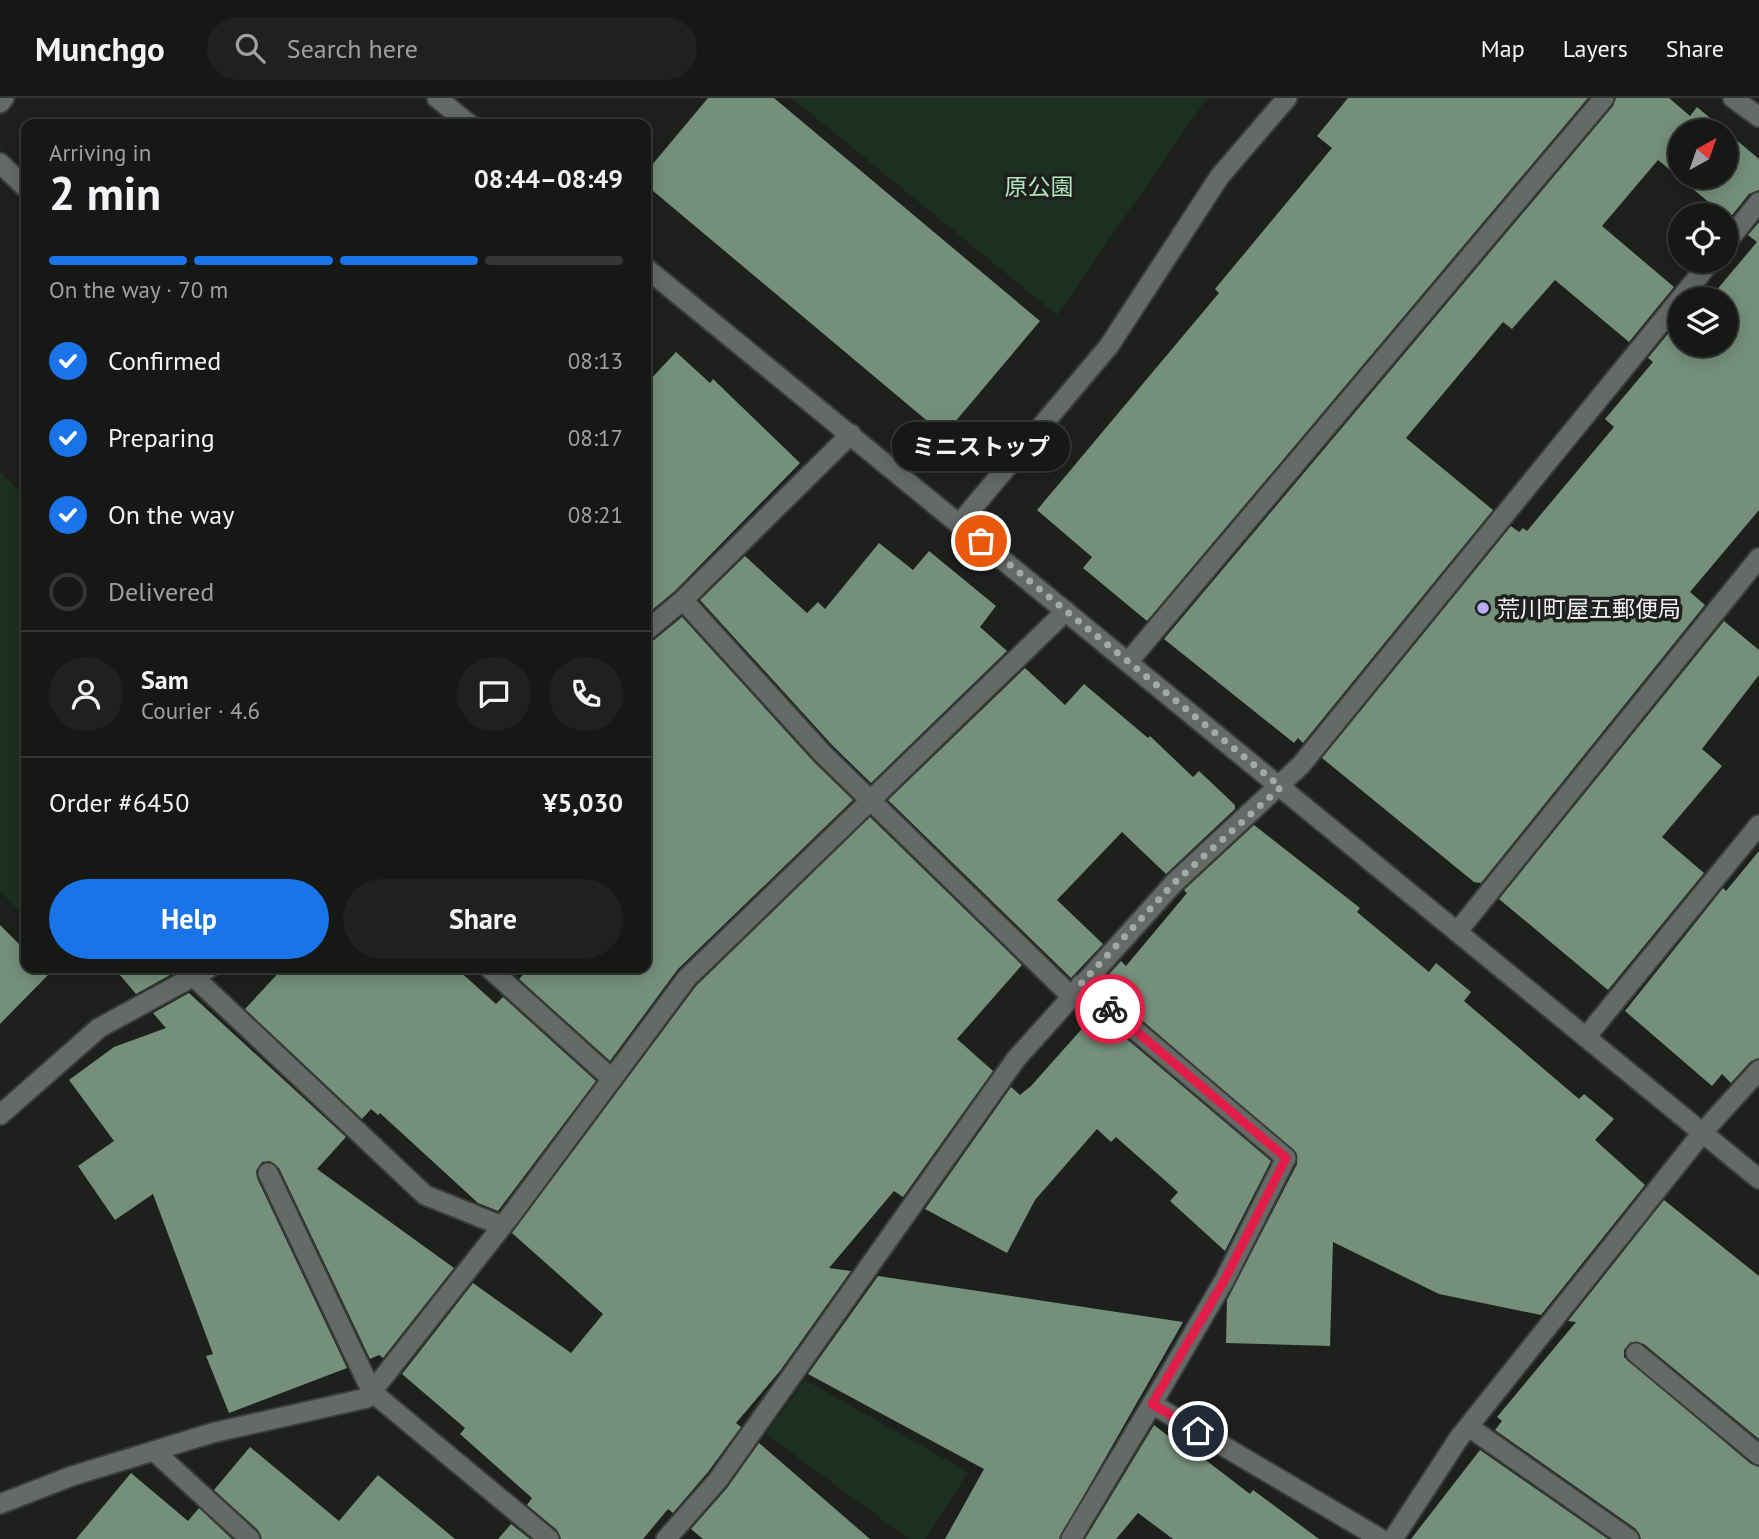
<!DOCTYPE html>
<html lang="en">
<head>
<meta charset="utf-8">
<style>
	body { margin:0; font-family:"PT Sans","Noto Sans JP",sans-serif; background:#1f211f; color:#f1f3f6; height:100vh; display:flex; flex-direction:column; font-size:26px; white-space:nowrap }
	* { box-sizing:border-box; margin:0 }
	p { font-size:23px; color:#9ea0a1 }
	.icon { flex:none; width:38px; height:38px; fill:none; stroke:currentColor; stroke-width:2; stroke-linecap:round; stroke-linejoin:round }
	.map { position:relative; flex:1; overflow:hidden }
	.side { position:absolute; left:21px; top:21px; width:630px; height:854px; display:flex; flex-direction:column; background:#161816; border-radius:14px; box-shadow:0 4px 18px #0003,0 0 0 2px #353735 }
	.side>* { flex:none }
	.needle { width:46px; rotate:40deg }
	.buttons { position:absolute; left:1668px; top:21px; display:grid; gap:14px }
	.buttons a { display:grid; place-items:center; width:70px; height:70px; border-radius:50%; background:#161816; box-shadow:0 4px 18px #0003,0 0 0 2px #353735; font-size:35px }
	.pin { position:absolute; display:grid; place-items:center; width:60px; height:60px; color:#fff; margin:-30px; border:4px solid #fff; border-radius:50%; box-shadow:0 2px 7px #0007 }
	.courier { position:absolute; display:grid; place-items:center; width:70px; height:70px; margin:-35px; border:5px solid #e11d48; border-radius:50%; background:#fff; color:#222; box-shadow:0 2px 9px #0007 }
	.bubble { position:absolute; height:49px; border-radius:24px; background:#161816; box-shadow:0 4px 18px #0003,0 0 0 2px #353735; font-size:23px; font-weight:700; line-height:49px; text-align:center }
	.head em { font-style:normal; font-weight:700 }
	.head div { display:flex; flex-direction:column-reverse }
	.head { display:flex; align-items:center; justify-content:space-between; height:119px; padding:0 28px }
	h1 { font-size:46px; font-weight:700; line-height:52px }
	.bar { display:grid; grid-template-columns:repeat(4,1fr); gap:10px 7px; align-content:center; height:84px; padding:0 28px }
	.bar i { height:9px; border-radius:5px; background:#353735 }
	.bar .active { background:#1a73e8 }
	.bar p { grid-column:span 4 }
	.line { display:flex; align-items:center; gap:18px; padding:0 28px; border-top:2px solid #353735 }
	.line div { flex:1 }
	.round { display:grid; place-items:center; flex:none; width:74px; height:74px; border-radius:37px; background:#1f211f }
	ol { padding:0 28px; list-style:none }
	li { display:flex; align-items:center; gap:21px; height:77px }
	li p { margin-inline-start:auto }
	li .icon { padding:7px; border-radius:50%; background:#1a73e8; color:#fff; stroke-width:4 }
	li:last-child { color:#9ea0a1 }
	li i { width:38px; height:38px; border:4px solid #353735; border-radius:50% }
	.action { display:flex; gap:14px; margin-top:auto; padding:14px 28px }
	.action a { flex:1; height:80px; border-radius:42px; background:#1a73e8; color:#fff; font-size:28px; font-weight:700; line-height:80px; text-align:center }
	.action a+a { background:#1f211f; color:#f1f3f6 }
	header { display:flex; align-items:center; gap:42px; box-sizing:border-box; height:98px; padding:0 35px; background:#161816; border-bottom:2px solid #353735 }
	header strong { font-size:33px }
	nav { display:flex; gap:38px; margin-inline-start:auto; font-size:24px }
	.search { width:490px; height:63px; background:#1f211f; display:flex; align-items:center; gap:18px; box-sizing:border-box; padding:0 24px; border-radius:38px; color:#9ea0a1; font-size:26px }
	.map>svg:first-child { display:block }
	.green { fill:#1c3021 }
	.building { fill:#74907a; fill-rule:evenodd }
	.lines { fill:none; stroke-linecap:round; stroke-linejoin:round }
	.service-casing { stroke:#3a3d3b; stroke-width:23 }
	.minor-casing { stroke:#3a3d3b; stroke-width:23 }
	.tertiary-casing { stroke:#3a3d3b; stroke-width:23 }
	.service { stroke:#666a67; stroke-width:19 }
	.minor { stroke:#666a67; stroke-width:19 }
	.tertiary { stroke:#666a67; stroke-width:19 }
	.done { stroke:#a5a8a6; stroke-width:7; stroke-dasharray:0 12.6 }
	.route { stroke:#e11d48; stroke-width:9 }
	.poi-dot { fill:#b9abf7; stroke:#1d201d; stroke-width:2.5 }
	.labels { text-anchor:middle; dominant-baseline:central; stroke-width:7; stroke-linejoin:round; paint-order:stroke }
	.park-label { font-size:23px; fill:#b2e5bd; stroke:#1d201d }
	.poi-label { font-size:23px; fill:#eef1ef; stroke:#1d201d; text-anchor:start }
</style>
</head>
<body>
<header>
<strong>Munchgo</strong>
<div class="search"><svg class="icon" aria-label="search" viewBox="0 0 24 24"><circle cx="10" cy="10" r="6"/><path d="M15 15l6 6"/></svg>Search here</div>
<nav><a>Map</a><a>Layers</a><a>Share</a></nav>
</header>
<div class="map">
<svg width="1759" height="1441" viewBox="0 0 1759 1441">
	<rect width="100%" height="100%" fill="#1d201d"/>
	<g class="green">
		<polygon points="792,0 1207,0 1057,217"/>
		<polygon points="0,373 26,400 26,820 0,793"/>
		<polygon points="805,1282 968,1374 925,1441 909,1441 766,1336"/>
	</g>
	<g class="building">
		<polygon points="708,0 774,0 1040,223 944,337 646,87 646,74"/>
		<polygon points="1348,0 1588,0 1147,523 1083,470 1092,459 1037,412 1219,195 1215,191 1332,50 1317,38"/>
		<path d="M1616,0h53l21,18 7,-9 62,52v31l-10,4 -20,25 -71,-59 -56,66 72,61 -45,55 -74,-62 -43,49 -9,-7 -97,116 87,72 -190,233 -5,-5 -4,5 -130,-104 449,-533zM1680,33h46v46h-46z"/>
		<polygon points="1759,124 1759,412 1690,494 1705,507 1481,785 1474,784 1322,660 1511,428 1519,434 1523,430 1527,433 1614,329 1605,321 1653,264 1648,260 1680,221 1680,247 1726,247 1726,201 1709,201 1757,144 1748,137"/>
		<polygon points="676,254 710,285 713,281 800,365 675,493 646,517 646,286"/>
		<polygon points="879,445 913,472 929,453 996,508 980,529 1007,553 871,685 832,647 700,502 745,458 807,515 818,504 825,511"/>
		<polygon points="682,519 814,664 853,702 678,871 610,963 519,881 529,870 646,870 646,545 654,542"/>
		<polygon points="1724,523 1759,552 1759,577 1702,651 1722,668 1662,739 1704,775 1608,892 1499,801"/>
		<polygon points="1025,570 1065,607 1084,586 1148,640 1150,638 1193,679 1199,673 1235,707 1235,711 1166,776 1122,734 1057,802 1103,846 1071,880 888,702"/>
		<polygon points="870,719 1022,867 957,941 993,973 903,1099 894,1093 829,1170 851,1173 780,1273 736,1325 741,1329 708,1374 673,1415 668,1411 643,1441 561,1441 557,1432 527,1407 532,1400 460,1336 465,1330 402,1276 473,1185 571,1255 603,1216 512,1135 696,888"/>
		<polygon points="1254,727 1360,810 1357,814 1429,874 1436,865 1471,894 1464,903 1579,1001 1584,996 1614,1021 1595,1042 1645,1087 1541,1217 1439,1196 1333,1144 1330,1248 1226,1245 1227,1202 1297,1066 1297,1056 1100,886 1121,863 1126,868 1187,795 1184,792"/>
		<polygon points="1759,753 1759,960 1750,964 1731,985 1722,976 1712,988 1625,913 1723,790 1726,793"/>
		<polygon points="0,827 26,853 26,870 43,870 49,876 0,926"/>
		<polygon points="114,870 161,870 170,877 136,896"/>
		<polygon points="283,870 456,870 496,906 503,899 596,983 498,1113 478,1105 380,1015 378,1017 371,1011 362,1021 245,911"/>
		<polygon points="189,895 346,1039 317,1071 454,1170 383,1260 379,1257 370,1261 279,1070 270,1063 262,1064 256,1073 257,1080 347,1270 229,1315 206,1258 213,1256 153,1096 115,1122 78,1068 114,1043 69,982 114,949 166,930 153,915"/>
		<polygon points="1096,915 1271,1063 1225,1153 1170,1103 1178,1094 1116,1039 1111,1044 1097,1031 1035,1102 1007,1155 925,1111 1011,989 1020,997 1031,988"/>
		<polygon points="1664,1102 1759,1178 1759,1341 1644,1246 1631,1244 1624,1252 1624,1259 1751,1366 1759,1369 1759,1441 1641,1441 1636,1431 1495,1332 1502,1323 1497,1319 1576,1224 1568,1223"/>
		<polygon points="878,1178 1183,1224 1059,1441 945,1441 984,1371 808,1276"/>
		<polygon points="1154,1327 1201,1363 1203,1360 1250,1396 1253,1392 1319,1441 1173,1441 1138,1415 1116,1441 1085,1441"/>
		<polygon points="759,1345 870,1441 703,1441 691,1431 727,1390"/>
		<polygon points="250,1349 339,1423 378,1377 455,1441 262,1441 258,1432 214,1392"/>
		<polygon points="1480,1352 1608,1441 1411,1441"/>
		<polygon points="131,1375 188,1423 199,1410 232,1441 76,1441"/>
		<polygon points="511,1426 530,1441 498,1441"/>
	</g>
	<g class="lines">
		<defs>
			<g id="service">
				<polyline points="0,65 26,90"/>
				<polyline points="1128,564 1604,0"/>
				<polyline points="1457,834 1759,460"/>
				<polyline points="1081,886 1286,1060 1225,1181 1152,1306"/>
				<polyline points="1586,939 1759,727"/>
				<polyline points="268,1075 372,1294"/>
				<polyline points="1636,1255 1759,1357"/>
				<polyline points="1469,1329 1629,1441"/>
				<polyline points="154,1353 250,1441"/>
			</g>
			<g id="minor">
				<polyline points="1733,0 1759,19"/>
				<polyline points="1726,145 1759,104"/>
				<polyline points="683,502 823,656 1070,897"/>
				<polyline points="646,533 683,502 851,336"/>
				<polyline points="489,870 612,981"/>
				<polyline points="195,880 425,1097 502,1128"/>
				<polyline points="0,1017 99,930 209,870"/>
				<polyline points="372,1294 549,1441"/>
				<polyline points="0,1406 72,1378 212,1335 367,1300 511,1117 687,880 1066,513"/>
				<polyline points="666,1441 718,1382 1016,961 1174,785 1301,667 1711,163"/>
				<polyline points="1071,1441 1152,1306 1381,1441"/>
				<polyline points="1393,1441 1459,1340 1703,1034 1759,972"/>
			</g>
			<g id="tertiary">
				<polyline points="437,0 469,26"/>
				<polyline points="0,5 4,0"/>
				<polyline points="646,170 1759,1081"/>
				<polyline points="959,426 1109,248 1220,78 1287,0"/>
			</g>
		</defs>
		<use href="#service" class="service-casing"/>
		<use href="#minor" class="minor-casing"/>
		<use href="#tertiary" class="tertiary-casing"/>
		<use href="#service" class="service"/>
		<use href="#minor" class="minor"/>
		<use href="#tertiary" class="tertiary"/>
	</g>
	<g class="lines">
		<polyline class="done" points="981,443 1281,689 1174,785 1081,886 1110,911"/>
		<polyline class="route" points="1110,911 1286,1060 1225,1181 1152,1306 1198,1333"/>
	</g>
	<circle class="poi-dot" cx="1483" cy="510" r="7"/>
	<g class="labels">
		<g class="park-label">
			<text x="1039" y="88">原公園</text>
		</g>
		<g class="poi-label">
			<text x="1497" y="510">荒川町屋五郵便局</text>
		</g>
	</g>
</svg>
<div class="buttons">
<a><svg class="needle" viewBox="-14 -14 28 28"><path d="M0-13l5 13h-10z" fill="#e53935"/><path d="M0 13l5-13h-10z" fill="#9ea0a1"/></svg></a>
<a><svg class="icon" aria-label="locate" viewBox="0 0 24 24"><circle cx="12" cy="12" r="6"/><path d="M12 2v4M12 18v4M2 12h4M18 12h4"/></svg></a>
<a><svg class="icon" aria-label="layers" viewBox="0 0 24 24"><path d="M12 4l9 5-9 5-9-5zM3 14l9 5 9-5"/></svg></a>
</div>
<div class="pin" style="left:981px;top:443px;background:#ea580c"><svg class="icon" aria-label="bag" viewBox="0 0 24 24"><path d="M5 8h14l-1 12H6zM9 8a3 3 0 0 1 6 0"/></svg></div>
<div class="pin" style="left:1198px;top:1333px;background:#1f2937"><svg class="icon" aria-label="home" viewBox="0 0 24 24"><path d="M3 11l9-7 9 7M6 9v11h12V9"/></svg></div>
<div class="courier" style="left:1110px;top:911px"><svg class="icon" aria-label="bike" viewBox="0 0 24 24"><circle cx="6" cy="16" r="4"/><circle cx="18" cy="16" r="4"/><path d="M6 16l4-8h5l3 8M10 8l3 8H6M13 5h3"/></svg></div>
<div class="bubble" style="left:892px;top:324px;width:178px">ミニストップ</div>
<section class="side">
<div class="head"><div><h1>2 min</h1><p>Arriving in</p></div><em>08:44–08:49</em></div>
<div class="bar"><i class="active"></i><i class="active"></i><i class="active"></i><i></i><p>On the way · 70 m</p></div>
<ol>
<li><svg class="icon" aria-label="check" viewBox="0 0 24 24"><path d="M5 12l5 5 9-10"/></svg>Confirmed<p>08:13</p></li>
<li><svg class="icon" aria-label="check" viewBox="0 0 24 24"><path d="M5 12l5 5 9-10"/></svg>Preparing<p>08:17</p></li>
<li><svg class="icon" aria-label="check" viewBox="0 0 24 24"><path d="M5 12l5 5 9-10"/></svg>On the way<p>08:21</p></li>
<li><i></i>Delivered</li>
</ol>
<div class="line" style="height:126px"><a class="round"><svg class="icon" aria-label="person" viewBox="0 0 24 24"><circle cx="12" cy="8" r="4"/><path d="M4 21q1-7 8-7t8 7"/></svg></a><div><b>Sam</b><p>Courier · 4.6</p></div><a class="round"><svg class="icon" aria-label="chat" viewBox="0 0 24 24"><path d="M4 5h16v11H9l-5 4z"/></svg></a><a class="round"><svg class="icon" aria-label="phone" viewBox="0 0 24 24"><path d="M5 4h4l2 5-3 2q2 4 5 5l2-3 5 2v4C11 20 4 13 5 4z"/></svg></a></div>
<div class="line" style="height:91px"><div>Order #6450</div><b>¥5,030</b></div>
<div class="action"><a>Help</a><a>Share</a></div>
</section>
</div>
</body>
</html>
